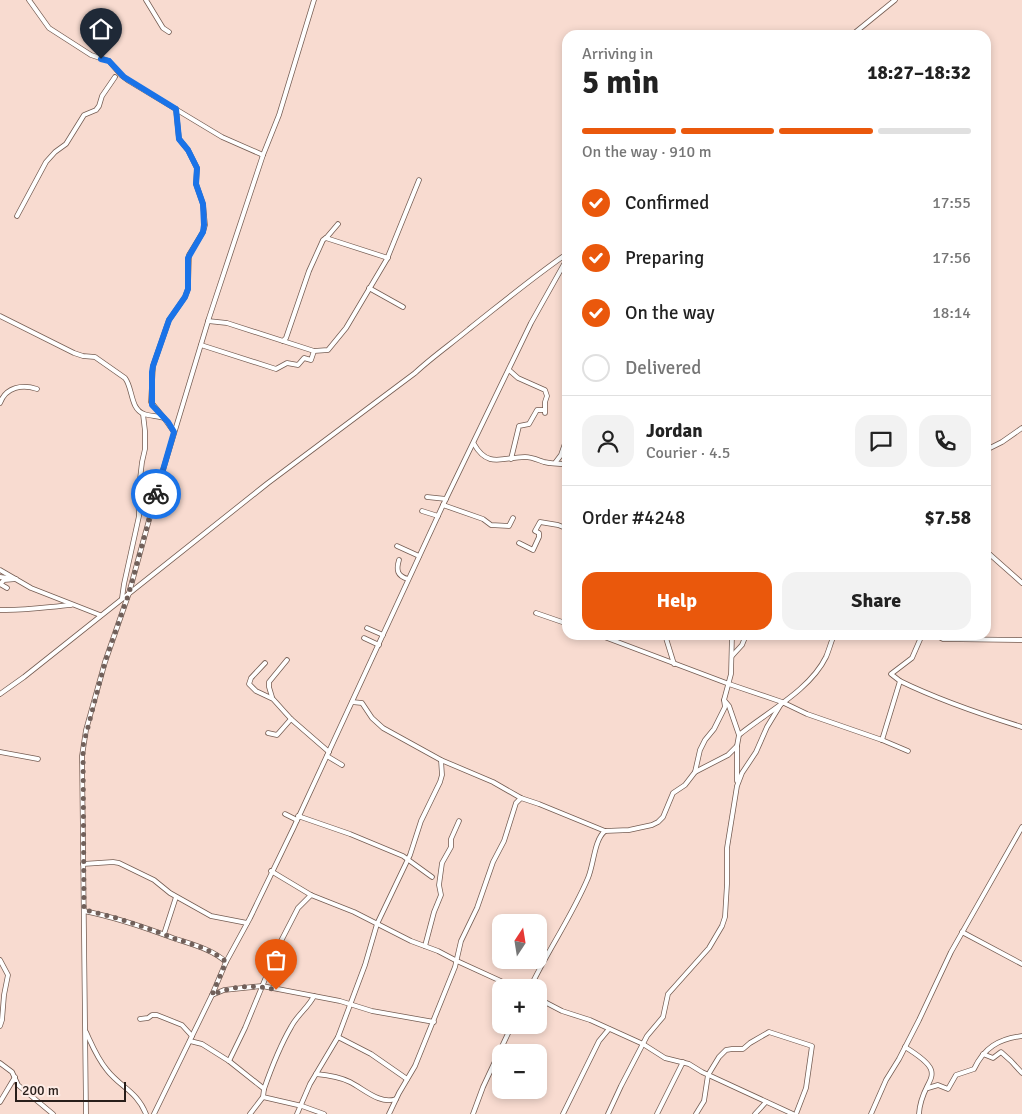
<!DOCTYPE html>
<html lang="en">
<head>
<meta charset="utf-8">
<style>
	body { margin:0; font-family:Signika,sans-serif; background:#f2f2f2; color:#222; height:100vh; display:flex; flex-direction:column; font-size:19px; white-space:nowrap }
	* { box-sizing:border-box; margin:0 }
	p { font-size:16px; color:#767676 }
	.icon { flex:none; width:28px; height:28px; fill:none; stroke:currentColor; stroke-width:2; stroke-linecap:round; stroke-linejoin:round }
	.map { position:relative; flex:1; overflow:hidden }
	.details { position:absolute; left:562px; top:30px; width:429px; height:610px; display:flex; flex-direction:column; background:#fff; border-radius:15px; box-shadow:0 2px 8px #0003 }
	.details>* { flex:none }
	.needle { width:32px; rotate:12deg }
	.fabs { position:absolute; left:492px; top:914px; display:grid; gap:10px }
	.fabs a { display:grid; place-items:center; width:55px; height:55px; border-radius:10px; background:#fff; box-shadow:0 2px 8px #0003; font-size:25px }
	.scale { position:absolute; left:15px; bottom:12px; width:111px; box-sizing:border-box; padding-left:5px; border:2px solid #281e1a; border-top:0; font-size:14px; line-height:18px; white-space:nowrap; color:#281e1a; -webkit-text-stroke:4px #fdebe5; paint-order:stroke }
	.pin { position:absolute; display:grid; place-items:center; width:42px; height:42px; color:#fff; margin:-51px -21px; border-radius:50% 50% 50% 0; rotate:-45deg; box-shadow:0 0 5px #0007 }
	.pin .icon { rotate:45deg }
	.courier { position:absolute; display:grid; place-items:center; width:50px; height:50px; margin:-25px; border:4px solid #1a73e8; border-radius:50%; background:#fff; color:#222; box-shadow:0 1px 6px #0007 }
	.overview em { font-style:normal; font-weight:700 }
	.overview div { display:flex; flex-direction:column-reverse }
	.overview { display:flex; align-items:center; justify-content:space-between; height:85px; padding:0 20px }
	h1 { font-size:32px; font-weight:700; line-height:38px }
	.bar { display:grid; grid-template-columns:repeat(4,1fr); gap:8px 5px; align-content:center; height:60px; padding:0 20px }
	.bar i { height:6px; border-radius:4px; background:#e0e0e0 }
	.bar .on { background:#ea580c }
	.bar p { grid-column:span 4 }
	.line { display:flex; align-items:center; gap:12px; padding:0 20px; border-top:1px solid #e0e0e0 }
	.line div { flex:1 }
	.round { display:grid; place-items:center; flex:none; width:52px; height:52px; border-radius:15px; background:#f2f2f2 }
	ol { padding:0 20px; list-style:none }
	li { display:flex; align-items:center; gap:15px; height:55px }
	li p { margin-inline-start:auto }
	li .icon { padding:5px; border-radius:50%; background:#ea580c; color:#fff; stroke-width:4 }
	li:last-child { color:#767676 }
	li i { width:28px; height:28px; border:2px solid #e0e0e0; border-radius:50% }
	.primary-button { display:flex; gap:10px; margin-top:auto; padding:10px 20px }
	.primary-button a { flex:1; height:58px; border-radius:15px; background:#ea580c; color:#fff; font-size:20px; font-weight:700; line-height:58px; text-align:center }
	.primary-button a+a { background:#f2f2f2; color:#222 }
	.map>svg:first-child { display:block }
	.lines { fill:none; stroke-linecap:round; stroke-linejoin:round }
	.minor-casing { stroke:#755d53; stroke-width:5.5 }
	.minor { stroke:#fff; stroke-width:4 }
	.done { stroke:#71605a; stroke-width:5; stroke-dasharray:0 9 }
	.route { stroke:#1a73e8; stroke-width:6 }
</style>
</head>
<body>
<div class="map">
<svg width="1022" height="1114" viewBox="0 0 1022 1114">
	<rect width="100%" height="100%" fill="#f8dbd0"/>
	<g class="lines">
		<defs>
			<g id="minor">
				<polyline points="29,0 49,28 91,55 109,61 121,75 129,81 222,137 263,155"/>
				<polyline points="146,0 163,28 169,32"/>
				<polyline points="852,35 895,0"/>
				<polyline points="17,216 46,162 55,152 66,144 84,115 96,110 99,106 102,96 115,77"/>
				<polyline points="326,238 388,258"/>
				<polyline points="369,288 403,307"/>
				<path d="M0,316l74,37 9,3 12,1 30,21c8,10 5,31 19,36 6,2 14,2 20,4l10,14"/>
				<polyline points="208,321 227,323 314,351 328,350 346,328 387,259 419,180"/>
				<polyline points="283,341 286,338 309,271 323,240 327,237 338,224"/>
				<polyline points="201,345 276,369 287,363 298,365 304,358 311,360 314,351"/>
				<polyline points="509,370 518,378 545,390 547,396 545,402 545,413"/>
				<path d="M0,403c6,-16 22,-19 37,-14"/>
				<polyline points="164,418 151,402 153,366 169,320 185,297 188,289 189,255 203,232 205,225 203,204 196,184 197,168 188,150 179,139 176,109"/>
				<path d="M474,444c14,25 29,13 51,13 7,0 13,3 19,5 8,2 16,2 24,2"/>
				<polyline points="986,450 1002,442 1022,428"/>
				<polyline points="511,459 519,426 529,424 537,410 544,410"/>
				<polyline points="555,463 561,455 568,435"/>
				<polyline points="427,497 446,499"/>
				<polyline points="443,505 483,519 491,525 509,526 513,518"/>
				<polyline points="422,511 438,516"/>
				<polyline points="519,543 533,550 539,537 539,533 535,531 540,522 558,525 568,529"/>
				<polyline points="397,546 419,556"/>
				<polyline points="986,551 1022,583"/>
				<polyline points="568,558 566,564 568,566"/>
				<path d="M399,560c-3,10 -2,16 9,19"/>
				<polyline points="0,570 31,588 100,615"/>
				<polyline points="0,577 16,579 4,580 0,584"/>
				<polyline points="0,584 7,588"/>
				<polyline points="122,598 124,584 139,516 138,496 142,462 145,449 145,431 143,414"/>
				<path d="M0,610c24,1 47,-3 71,-5"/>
				<polyline points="536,613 568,624"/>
				<polyline points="367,628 383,635"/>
				<polyline points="599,635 729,684 782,702 807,714 882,740 908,751"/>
				<polyline points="665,635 674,664"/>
				<polyline points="935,635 943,639 1022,640"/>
				<polyline points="364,638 379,645"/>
				<polyline points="732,656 742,645 746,635"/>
				<polyline points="265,663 251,678 249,684 256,691 273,699 291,719 329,752"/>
				<path d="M900,681c39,19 80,33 122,46"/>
				<path d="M0,694l24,-17 244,-194 147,-110c17,-16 36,-29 54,-44 33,-26 64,-52 99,-76"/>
				<polyline points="272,697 269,687 269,682 287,660"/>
				<polyline points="724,700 729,706 739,735"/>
				<path d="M352,702l10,1 10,15 11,10 58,32 52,22 28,16 18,6 66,27 24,-1 23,-5 6,-3 5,-5 10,-24 12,-8 10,-13 33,-17 9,-9 2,-11c28,-23 71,-45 87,-78 3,-7 5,-15 8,-22"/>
				<polyline points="268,733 277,735 291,719"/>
				<polyline points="882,740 900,681 891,674 912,658 922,635"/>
				<polyline points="737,746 737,781"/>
				<polyline points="0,752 38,759"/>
				<polyline points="327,756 342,765"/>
				<polyline points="695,772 700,750 705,740 714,729 725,707 724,700 731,674 732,635"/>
				<polyline points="285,814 297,820"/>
				<polyline points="298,816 350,834 403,856 432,877"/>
				<polyline points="83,864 113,862 119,863 154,880 170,893 211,916 247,923"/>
				<polyline points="271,871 311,895 354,912 411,941 438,951 457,961 516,988"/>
				<path d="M84,911c30,6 60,16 89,27 18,6 39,11 53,24"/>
				<polyline points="962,932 1022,964"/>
				<polyline points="164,934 176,897"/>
				<polyline points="425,946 434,912 441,895 439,885 442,863 451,847 451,839 459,821"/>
				<polyline points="0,960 8,975 4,995 2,1020 0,1026"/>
				<polyline points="271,968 280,971 281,978"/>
				<path d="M530,988c18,-38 42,-72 58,-110 6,-14 6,-38 17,-47"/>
				<polyline points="212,995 224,990 262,986 340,1001 372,1011 434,1022"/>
				<polyline points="539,999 562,1011 590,1020 643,1044 665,1058 689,1064 702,1072 793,1114"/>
				<polyline points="140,1019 148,1018 152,1015 157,1015 182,1025 192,1036"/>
				<path d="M86,1032c6,13 11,26 21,38 13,17 30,21 39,44"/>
				<polyline points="338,1037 371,1054 407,1079"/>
				<polyline points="190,1041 202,1044 229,1061 263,1088 264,1089 263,1097 250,1114"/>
				<path d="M905,1047c49,30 16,29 14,67"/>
				<polyline points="983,1054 993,1058 1001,1052 1011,1061 1022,1073"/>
				<polyline points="229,1061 245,1028 280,943 298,908 311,895"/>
				<polyline points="0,1063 12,1072 18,1085 53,1114"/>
				<path d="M316,1074c11,1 24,3 34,8 14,7 30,23 46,17"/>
				<path d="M928,1088l10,-3 10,4 8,-14 18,-6c10,-21 24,-30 48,-33"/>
				<path d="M264,1089c7,-20 16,-43 27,-62 6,-12 17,-19 23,-31"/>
				<polyline points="263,1097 302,1106 324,1114"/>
				<polyline points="0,1102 15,1077"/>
				<polyline points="86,1114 82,756 86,730 105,662 129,593 160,480 209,318 263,155 279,115 314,0"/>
				<polyline points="154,1114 212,995 226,962 250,918 293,829 443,505 531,323 568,257"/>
				<polyline points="297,1114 310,1084 338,1037 365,965 377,924 410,855 421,821 440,782 442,775 441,760"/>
				<polyline points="389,1114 399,1093 415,1066 455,967 461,941 477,908 493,862 504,841 516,803 521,798"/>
				<polyline points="473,1114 483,1087 512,1025"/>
				<polyline points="563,1114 599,1041 609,1029"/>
				<polyline points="608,1114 621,1086 647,1036 663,1017 668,994 709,948 722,926 725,917 727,884 727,848 737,786 742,773 756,752 767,727 781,704"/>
				<polyline points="657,1114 683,1062"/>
				<polyline points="696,1114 704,1101 708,1075 719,1057 726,1050 732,1049 743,1049 750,1043 769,1032 812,1046 806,1088 796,1114"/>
				<polyline points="755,1114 766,1102"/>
				<polyline points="871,1114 886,1080 899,1059 919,1020 951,952 1022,827"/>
			</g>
		</defs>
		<use href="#minor" class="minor-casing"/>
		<use href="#minor" class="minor"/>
	</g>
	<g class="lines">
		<path class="done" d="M156,494l-27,99 -24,69 -22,84 1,164c30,6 61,17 89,28 18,6 39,11 53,24l-14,33c19,-9 43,-11 64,-5"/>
		<polyline class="route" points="101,59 109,61 124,77 176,109 179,139 188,150 197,168 196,184 203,204 204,225 203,232 188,258 188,289 185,297 169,320 153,366 152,372 152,405 168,422 174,432 156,494"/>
	</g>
</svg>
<div class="fabs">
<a><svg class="needle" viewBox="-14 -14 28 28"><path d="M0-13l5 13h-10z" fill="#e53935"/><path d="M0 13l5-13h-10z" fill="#767676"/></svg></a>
<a>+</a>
<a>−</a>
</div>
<div class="scale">200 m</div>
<div class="pin" style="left:276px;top:990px;background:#ea580c"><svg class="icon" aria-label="bag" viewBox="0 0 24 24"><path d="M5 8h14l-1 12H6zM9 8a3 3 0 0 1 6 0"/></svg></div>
<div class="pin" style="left:101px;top:59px;background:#1f2937"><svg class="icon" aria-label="home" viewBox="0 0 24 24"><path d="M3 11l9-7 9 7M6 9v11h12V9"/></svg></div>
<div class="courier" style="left:156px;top:494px"><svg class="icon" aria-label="bike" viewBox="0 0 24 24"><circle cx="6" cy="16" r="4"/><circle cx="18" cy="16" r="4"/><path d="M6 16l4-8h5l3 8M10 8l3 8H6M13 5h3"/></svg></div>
<section class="details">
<div class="overview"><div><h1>5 min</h1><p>Arriving in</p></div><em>18:27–18:32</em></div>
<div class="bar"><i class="on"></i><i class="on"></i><i class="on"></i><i></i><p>On the way · 910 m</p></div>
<ol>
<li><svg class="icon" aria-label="check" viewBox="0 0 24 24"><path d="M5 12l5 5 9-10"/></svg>Confirmed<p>17:55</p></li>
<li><svg class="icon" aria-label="check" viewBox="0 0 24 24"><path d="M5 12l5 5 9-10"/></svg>Preparing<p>17:56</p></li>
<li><svg class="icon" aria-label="check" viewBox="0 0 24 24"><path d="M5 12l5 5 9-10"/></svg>On the way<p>18:14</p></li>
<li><i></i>Delivered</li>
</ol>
<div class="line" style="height:90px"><a class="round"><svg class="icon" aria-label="person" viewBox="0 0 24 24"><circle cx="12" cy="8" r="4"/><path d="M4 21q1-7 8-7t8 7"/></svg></a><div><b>Jordan</b><p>Courier · 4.5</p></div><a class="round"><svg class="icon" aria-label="chat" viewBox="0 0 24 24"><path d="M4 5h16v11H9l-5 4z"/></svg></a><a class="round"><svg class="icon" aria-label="phone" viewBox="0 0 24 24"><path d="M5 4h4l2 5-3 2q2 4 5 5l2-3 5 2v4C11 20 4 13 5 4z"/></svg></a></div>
<div class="line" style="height:65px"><div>Order #4248</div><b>$7.58</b></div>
<div class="primary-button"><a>Help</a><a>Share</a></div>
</section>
</div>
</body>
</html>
